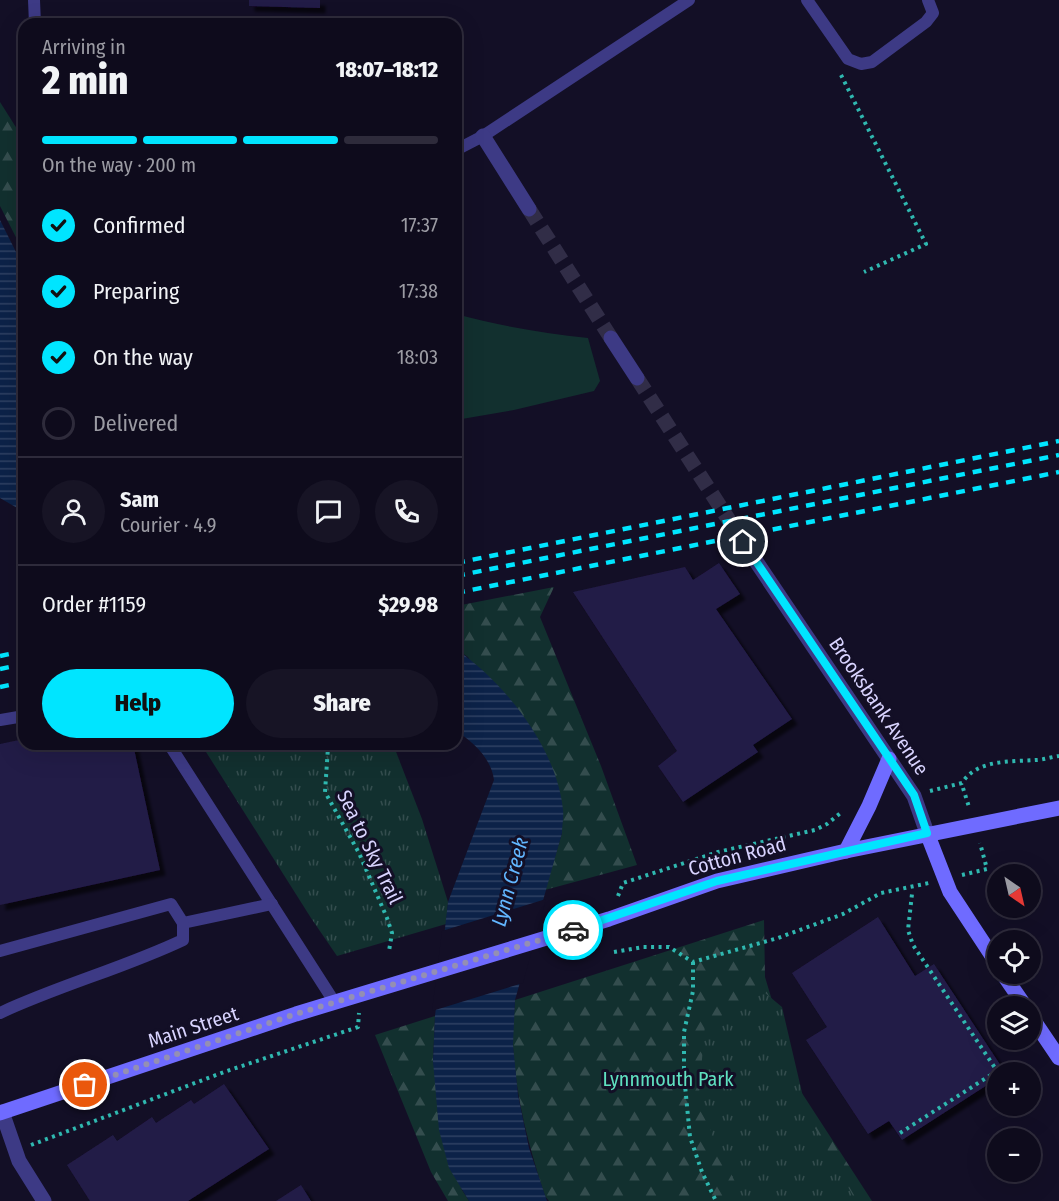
<!DOCTYPE html>
<html lang="en">
<head>
<meta charset="utf-8">
<style>
	body { margin:0; font-family:"Fira Sans Condensed",sans-serif; background:#171425; color:#f1f3f6; height:100vh; display:flex; flex-direction:column; font-size:22px; white-space:nowrap }
	* { box-sizing:border-box; margin:0 }
	p { font-size:20px; color:#9b9ba3 }
	.icon { flex:none; width:33px; height:33px; fill:none; stroke:currentColor; stroke-width:2; stroke-linecap:round; stroke-linejoin:round }
	.map { position:relative; flex:1; overflow:hidden }
	.panel { position:absolute; left:18px; top:18px; width:444px; height:732px; display:flex; flex-direction:column; background:#0e0b1c; border-radius:18px; box-shadow:0 6px 24px #0002,0 0 0 2px #2e2b3b }
	.panel>* { flex:none }
	.needle { width:39px; rotate:146deg }
	.buttons { position:absolute; left:987px; top:864px; display:grid; gap:12px }
	.buttons a { display:grid; place-items:center; width:54px; height:54px; border-radius:50%; background:#0e0b1c; box-shadow:0 6px 24px #0002,0 0 0 2px #2e2b3b; font-size:30px }
	.pin { position:absolute; display:grid; place-items:center; width:51px; height:51px; color:#fff; margin:-26px; border:3px solid #fff; border-radius:50%; box-shadow:0 2px 6px #0007 }
	.courier { position:absolute; display:grid; place-items:center; width:60px; height:60px; margin:-30px; border:4px solid #00e5ff; border-radius:50%; background:#fff; color:#222; box-shadow:0 2px 8px #0007 }
	.summary em { font-style:normal; font-weight:800 }
	.summary div { display:flex; flex-direction:column-reverse }
	.summary { display:flex; align-items:center; justify-content:space-between; height:102px; padding:0 24px }
	h1 { font-size:39px; font-weight:800; line-height:45px }
	.bar { display:grid; grid-template-columns:repeat(4,1fr); gap:9px 6px; align-content:center; height:72px; padding:0 24px }
	.bar i { height:8px; border-radius:4px; background:#2e2b3b }
	.bar .on { background:#00e5ff }
	.bar p { grid-column:span 4 }
	.line { display:flex; align-items:center; gap:15px; padding:0 24px; border-top:2px solid #2e2b3b }
	.line div { flex:1 }
	.round { display:grid; place-items:center; flex:none; width:63px; height:63px; border-radius:32px; background:#171425 }
	ol { padding:0 24px; list-style:none }
	li { display:flex; align-items:center; gap:18px; height:66px }
	li p { margin-inline-start:auto }
	li .icon { padding:6px; border-radius:50%; background:#00e5ff; color:#111; stroke-width:4 }
	li:last-child { color:#9b9ba3 }
	li i { width:33px; height:33px; border:3px solid #2e2b3b; border-radius:50% }
	.action { display:flex; gap:12px; margin-top:auto; padding:12px 24px }
	.action a { flex:1; height:69px; border-radius:36px; background:#00e5ff; color:#111; font-size:24px; font-weight:800; line-height:69px; text-align:center }
	.action a+a { background:#171425; color:#f1f3f6 }
	.map>svg:first-child { display:block }
	.grass { fill:#12302f }
	.forest { fill:url(#forest-firs) }
	.park { fill:url(#park-tufts) }
	.water { fill:url(#water-rules) }
	.pier { fill:#130f26 }
	.building { fill:#241b47; filter:url(#shadow) }
	.lines { fill:none; stroke-linecap:round; stroke-linejoin:round }
	.street-tunnel { stroke:#312d47; stroke-width:15; stroke-dasharray:15 8; stroke-linecap:butt }
	.path { stroke:#2fb8b0; stroke-width:4; stroke-dasharray:3 4.5; stroke-linecap:butt }
	.lane { stroke:#3d3a85; stroke-width:12 }
	.street { stroke:#3d3a85; stroke-width:15 }
	.secondary { stroke:#6f6bff; stroke-width:15 }
	.rail { stroke:#00e5ff; stroke-width:4.5; stroke-dasharray:9 8; stroke-linecap:butt }
	.done { stroke:#948fb3; stroke-width:6; stroke-dasharray:0 10.8 }
	.route { stroke:#00e5ff; stroke-width:8 }
	.labels { text-anchor:middle; dominant-baseline:central; stroke-width:6; stroke-linejoin:round; paint-order:stroke }
	.street-label { font-size:20px; fill:#d9d4ff; stroke:#130f26 }
	.park-label { font-size:20px; fill:#5fe0c0; stroke:#130f26 }
	.water-label { font-size:21px; font-style:italic; fill:#62b6ff; stroke:#130f26 }
</style>
</head>
<body>
<div class="map">
<svg width="1059" height="1201" viewBox="0 0 1059 1201">
	<defs>
		<pattern id="forest-firs" width="22" height="20" patternUnits="userSpaceOnUse" patternTransform="scale(1.5)"><rect width="22" height="20" fill="#12302f"/><path d="M5 1l3.5 6h-7zM16 11l3.5 6h-7z" fill="#344d4e"/></pattern>
		<pattern id="park-tufts" width="24" height="20" patternUnits="userSpaceOnUse" patternTransform="scale(1.5)"><rect width="24" height="20" fill="#12302f"/><path d="M3 7l-1-3M5 7V3M7 7l1-3M15 17l-1-3M17 17v-4M19 17l1-3" fill="none" stroke="#344d4e"/></pattern>
		<pattern id="water-rules" width="6" height="5" patternUnits="userSpaceOnUse" patternTransform="scale(1.5)"><rect width="6" height="5" fill="#0c2248"/><path d="M0 2.5h6" fill="none" stroke="#2f4163"/></pattern>
		<filter id="shadow"><feDropShadow dx="5.5" dy="5.5" stdDeviation="1.5" flood-color="#0009"/></filter>
	</defs>
	<rect width="100%" height="100%" fill="#130f26"/>
	<path class="grass" d="M456,314c43,12 87,19 132,24l12,43 -6,10 -80,19 -58,10z"/>
	<g class="forest">
		<polygon points="0,102 24,140 24,253 0,206"/>
		<polygon points="554,587 540,617 601,766 637,865 545,890 562,833 468,657 456,649 456,606"/>
		<path d="M764,920l1,57 33,110 74,114h-323l-4,-5c-16,-49 -29,-97 -32,-149 -1,-15 1,-31 2,-47z"/>
		<polygon points="435,1016 433,1061 462,1190 469,1201 448,1201 431,1172 375,1035"/>
	</g>
	<g class="park">
		<polygon points="201,744 393,744 422,819 448,902 446,924 337,956 311,918"/>
		<polygon points="764,992 782,1007 807,1114 856,1201 744,1201 698,1104 705,1025"/>
	</g>
	<g class="water">
		<polygon points="0,220 24,268 24,512 0,498"/>
		<path d="M456,649c49,34 101,99 107,161 1,7 -1,15 -1,23l-47,167 -2,45 5,50 11,53 18,53h-78l-20,-33 -10,-38 -6,-69 2,-45 13,-114 46,-122c-3,-23 -21,-37 -38,-50z"/>
	</g>
	<polygon class="pier" points="546,899 523,983 432,1011 442,931"/>
	<g class="building">
		<polygon points="249,0 320,0 320,8 249,6"/>
		<polygon points="719,563 740,594 716,609 792,719 753,745 758,752 683,802 658,766 677,751 573,592 685,567 693,580"/>
		<polygon points="24,739 24,744 133,744 160,870 0,905 0,744"/>
		<polygon points="878,917 915,976 934,964 1005,1072 998,1072 998,1078 902,1140 889,1121 868,1134 806,1040 827,1027 792,973"/>
		<polygon points="224,1084 269,1149 188,1201 90,1201 67,1165 113,1135 117,1141 152,1117 156,1123 191,1100 194,1104"/>
		<polygon points="301,1185 311,1201 276,1201"/>
	</g>
	<g class="lines">
		<g class="street-tunnel">
			<polyline points="529,209 611,338"/>
			<polyline points="637,378 743,542"/>
		</g>
		<g class="path">
			<polyline points="841,75 926,244 864,272"/>
			<polyline points="318,744 328,747 325,792 359,853 387,918 392,933 389,951"/>
			<polyline points="963,788 969,807"/>
			<path d="M930,791l32,-8c15,-24 48,-21 74,-23 7,0 15,-3 23,-4"/>
			<polyline points="962,875 987,869 980,843"/>
			<polyline points="618,896 623,883 718,852 815,830 827,824 843,811"/>
			<polyline points="614,952 643,947 669,947 693,962 778,938 843,914 881,893 929,883"/>
			<polyline points="693,962 693,991 684,1032 684,1075 690,1137 702,1172 716,1201"/>
			<polyline points="900,1133 997,1071 913,945 908,930 912,894"/>
			<polyline points="31,1145 224,1072 358,1027 359,1013"/>
		</g>
		<g class="lane">
			<polyline points="34,0 35,24"/>
			<polyline points="807,0 848,59 861,64 872,62 926,22 933,13 928,0"/>
			<polyline points="456,150 483,136 689,0"/>
			<polyline points="0,720 24,716"/>
			<polyline points="169,744 335,1003"/>
			<polyline points="183,923 272,904"/>
			<path d="M0,951l171,-47 12,19v17c-59,28 -123,45 -183,73"/>
		</g>
		<g class="street">
			<polyline points="483,136 529,209"/>
			<polyline points="611,338 637,378"/>
			<polyline points="743,542 914,796 927,833"/>
			<polyline points="2,1112 19,1161 44,1201"/>
		</g>
		<g class="secondary">
			<polyline points="927,833 950,892 998,965"/>
			<polyline points="846,851 869,806 889,759"/>
			<polyline points="1003,974 1025,1006"/>
			<polyline points="1030,1015 1059,1058"/>
			<polyline points="0,1113 296,1014 609,919 717,881 846,851 1059,808"/>
		</g>
		<g class="rail">
			<polyline points="456,563 1059,441"/>
			<polyline points="456,576 1059,455"/>
			<polyline points="456,593 1059,472"/>
			<polyline points="0,656 24,651"/>
			<polyline points="0,669 24,664"/>
			<polyline points="0,687 24,682"/>
		</g>
	</g>
	<g class="lines">
		<polyline class="done" points="85,1085 296,1014 573,930"/>
		<polyline class="route" points="573,930 717,881 927,833 914,795 743,542"/>
	</g>
	<g class="labels">
		<g class="street-label">
			<text transform="translate(879 706) rotate(56)">Brooksbank Avenue</text>
			<text transform="translate(370 847) rotate(64)">Sea to Sky Trail</text>
			<text transform="translate(737 856) rotate(-15)">Cotton Road</text>
			<text transform="translate(193 1027) rotate(-18)">Main Street</text>
		</g>
		<g class="park-label">
			<text x="668" y="1079">Lynnmouth Park</text>
		</g>
		<g class="water-label">
			<text transform="translate(510 882) rotate(-75)">Lynn Creek</text>
		</g>
	</g>
</svg>
<div class="buttons">
<a><svg class="needle" viewBox="-14 -14 28 28"><path d="M0-13l5 13h-10z" fill="#e53935"/><path d="M0 13l5-13h-10z" fill="#9b9ba3"/></svg></a>
<a><svg class="icon" aria-label="locate" viewBox="0 0 24 24"><circle cx="12" cy="12" r="6"/><path d="M12 2v4M12 18v4M2 12h4M18 12h4"/></svg></a>
<a><svg class="icon" aria-label="layers" viewBox="0 0 24 24"><path d="M12 4l9 5-9 5-9-5zM3 14l9 5 9-5"/></svg></a>
<a>+</a>
<a>−</a>
</div>
<div class="pin" style="left:85px;top:1085px;background:#ea580c"><svg class="icon" aria-label="bag" viewBox="0 0 24 24"><path d="M5 8h14l-1 12H6zM9 8a3 3 0 0 1 6 0"/></svg></div>
<div class="pin" style="left:743px;top:542px;background:#1f2937"><svg class="icon" aria-label="home" viewBox="0 0 24 24"><path d="M3 11l9-7 9 7M6 9v11h12V9"/></svg></div>
<div class="courier" style="left:573px;top:930px"><svg class="icon" aria-label="car" viewBox="0 0 24 24"><path d="M5 17H2v-5l4-1 3-4h7l3 4 3 1v5h-3M9 17h6M6 11h13"/><circle cx="7" cy="17" r="2"/><circle cx="17" cy="17" r="2"/></svg></div>
<section class="panel">
<div class="summary"><div><h1>2 min</h1><p>Arriving in</p></div><em>18:07–18:12</em></div>
<div class="bar"><i class="on"></i><i class="on"></i><i class="on"></i><i></i><p>On the way · 200 m</p></div>
<ol>
<li><svg class="icon" aria-label="check" viewBox="0 0 24 24"><path d="M5 12l5 5 9-10"/></svg>Confirmed<p>17:37</p></li>
<li><svg class="icon" aria-label="check" viewBox="0 0 24 24"><path d="M5 12l5 5 9-10"/></svg>Preparing<p>17:38</p></li>
<li><svg class="icon" aria-label="check" viewBox="0 0 24 24"><path d="M5 12l5 5 9-10"/></svg>On the way<p>18:03</p></li>
<li><i></i>Delivered</li>
</ol>
<div class="line" style="height:108px"><a class="round"><svg class="icon" aria-label="person" viewBox="0 0 24 24"><circle cx="12" cy="8" r="4"/><path d="M4 21q1-7 8-7t8 7"/></svg></a><div><b>Sam</b><p>Courier · 4.9</p></div><a class="round"><svg class="icon" aria-label="chat" viewBox="0 0 24 24"><path d="M4 5h16v11H9l-5 4z"/></svg></a><a class="round"><svg class="icon" aria-label="phone" viewBox="0 0 24 24"><path d="M5 4h4l2 5-3 2q2 4 5 5l2-3 5 2v4C11 20 4 13 5 4z"/></svg></a></div>
<div class="line" style="height:78px"><div>Order #1159</div><b>$29.98</b></div>
<div class="action"><a>Help</a><a>Share</a></div>
</section>
</div>
</body>
</html>
